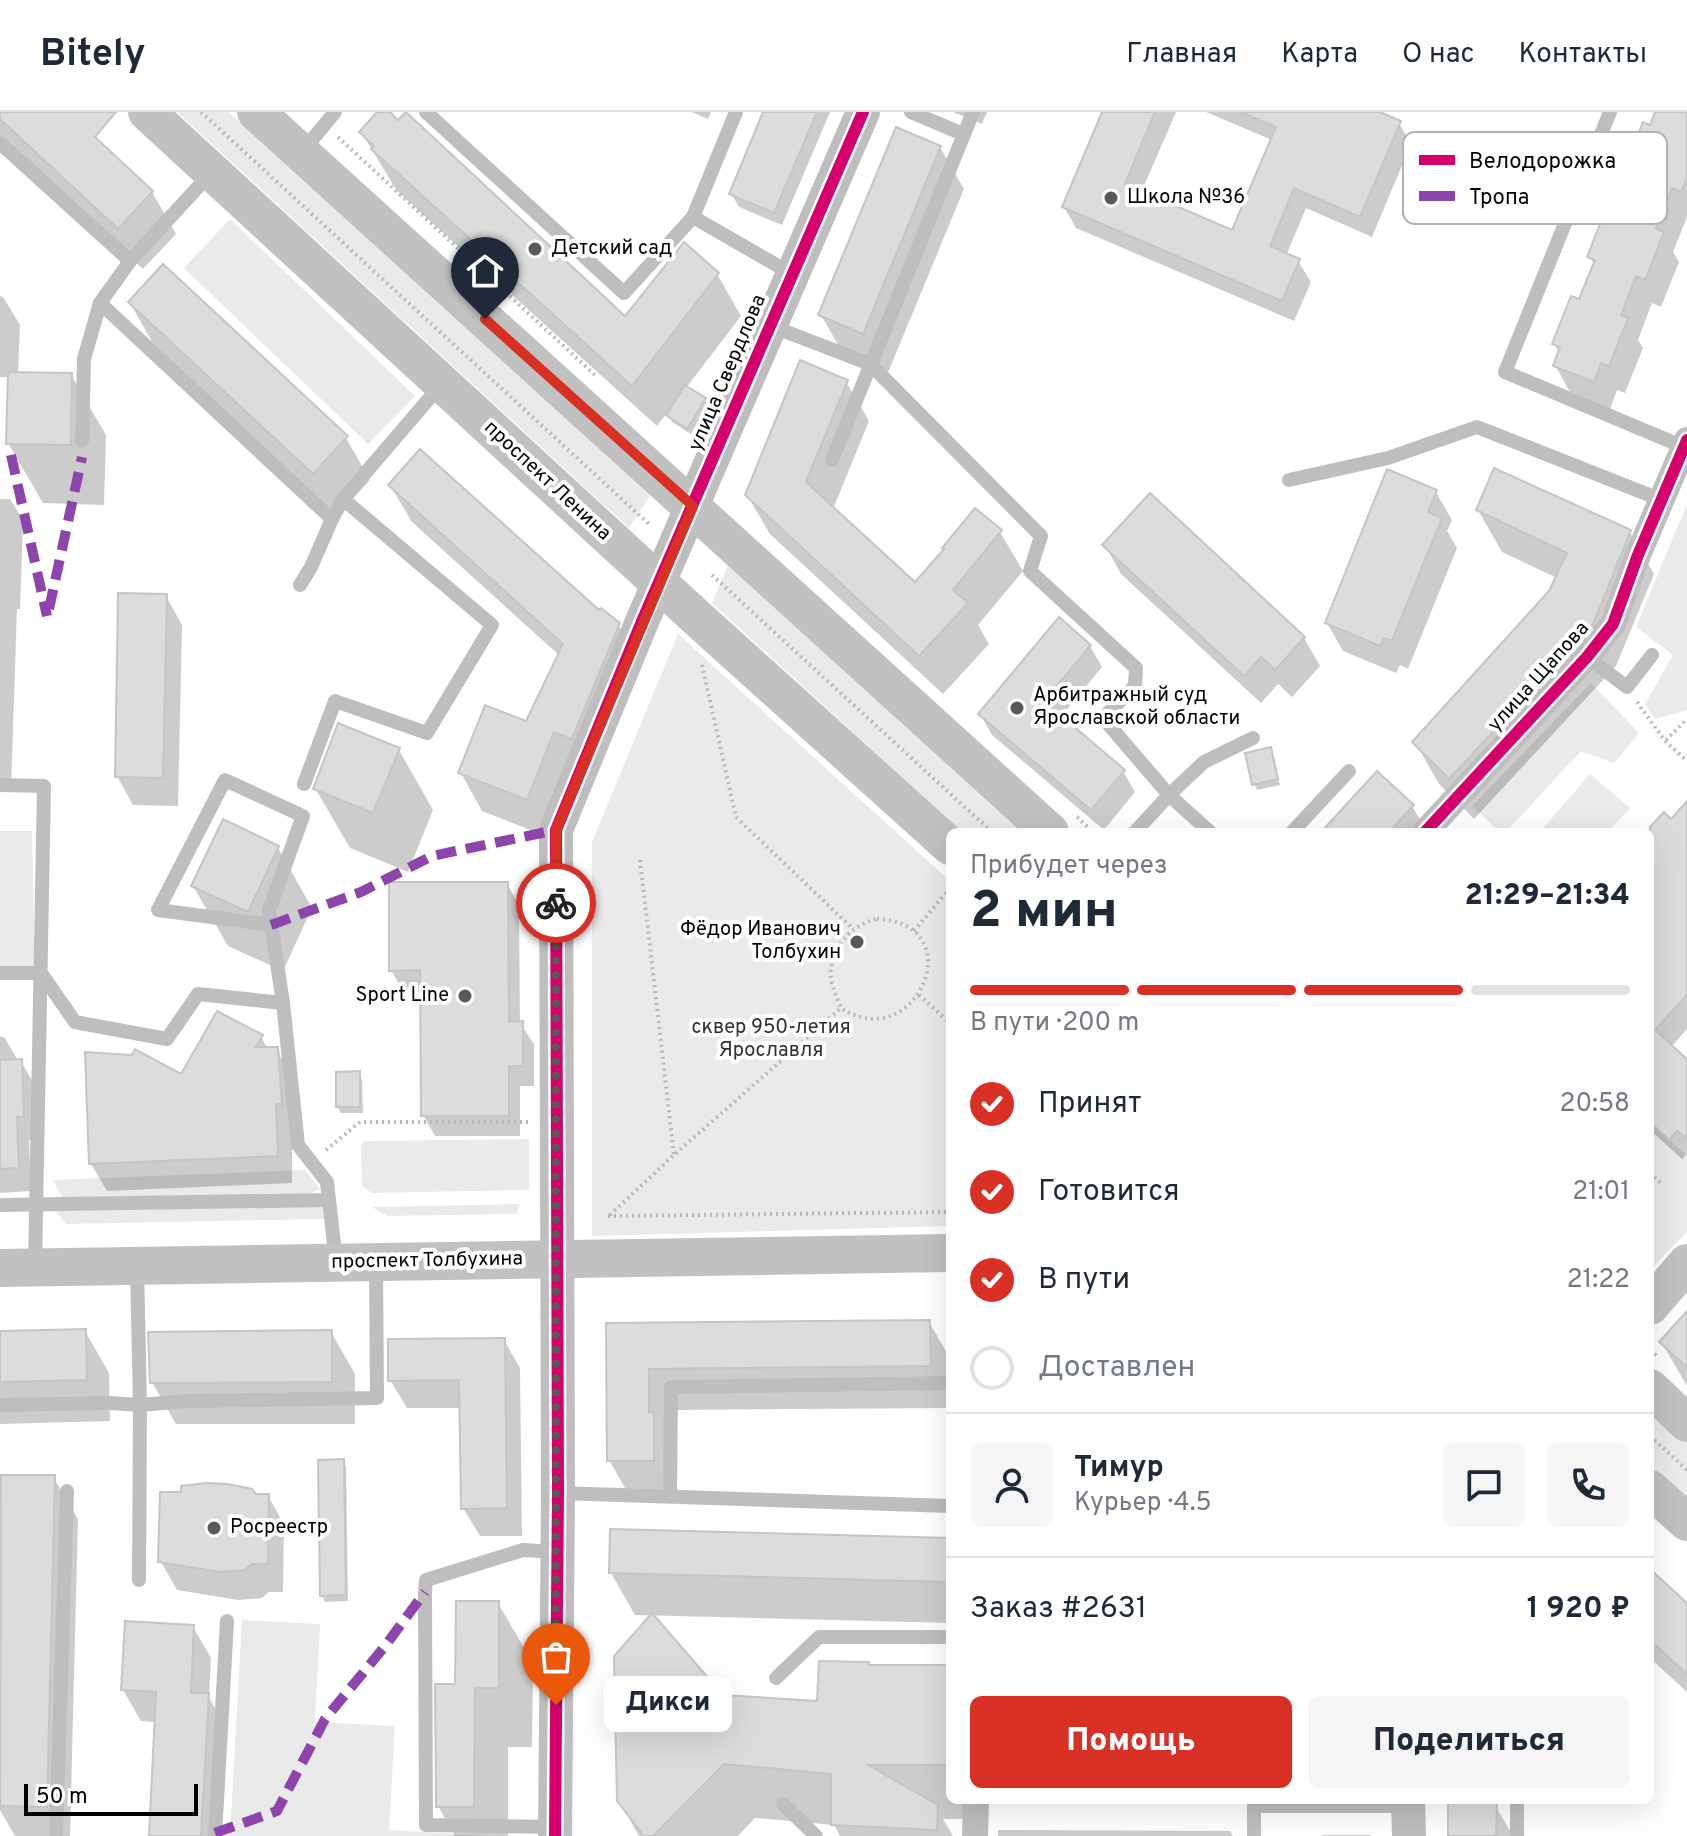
<!DOCTYPE html>
<html lang="ru">
<head>
<meta charset="utf-8">
<style>
	body { margin:0; font-family:Overpass,sans-serif; background:#f6f6f7; color:#1f2937; height:100vh; display:flex; flex-direction:column; font-size:30px; white-space:nowrap }
	* { box-sizing:border-box; margin:0 }
	p { font-size:26px; color:#747a83 }
	.icon { flex:none; width:44px; height:44px; fill:none; stroke:currentColor; stroke-width:2; stroke-linecap:round; stroke-linejoin:round }
	.map { position:relative; flex:1; overflow:hidden }
	.sheet { position:absolute; left:946px; top:716px; width:708px; height:976px; display:flex; flex-direction:column; background:#fff; border-radius:12px; box-shadow:0 8px 32px #0002 }
	.sheet>* { flex:none }
	.scale { position:absolute; left:24px; bottom:20px; width:174px; box-sizing:border-box; padding-left:8px; border:4px solid #000; border-top:0; font-size:22px; line-height:28px; white-space:nowrap; color:#000; -webkit-text-stroke:6px #fff; paint-order:stroke }
	.pin { position:absolute; display:grid; place-items:center; width:68px; height:68px; color:#fff; margin:-82px -34px; border-radius:50% 50% 50% 0; rotate:-45deg; box-shadow:0 0 8px #0007 }
	.pin .icon { rotate:45deg }
	.courier { position:absolute; display:grid; place-items:center; width:80px; height:80px; margin:-40px; border:6px solid #d93025; border-radius:50%; background:#fff; color:#222; box-shadow:0 2px 10px #0007 }
	.bubble { position:absolute; height:56px; border-radius:12px; background:#fff; box-shadow:0 8px 32px #0002; font-size:26px; font-weight:800; line-height:56px; text-align:center }
	.summary em { font-style:normal; font-weight:800 }
	.summary div { display:flex; flex-direction:column-reverse }
	.summary { display:flex; align-items:center; justify-content:space-between; height:136px; padding:0 24px }
	h1 { font-size:52px; font-weight:800; line-height:60px }
	.bar { display:grid; grid-template-columns:repeat(4,1fr); gap:12px 8px; align-content:center; height:96px; padding:0 24px }
	.bar i { height:10px; border-radius:6px; background:#e0e1e3 }
	.bar .selected { background:#d93025 }
	.bar p { grid-column:span 4 }
	.line { display:flex; align-items:center; gap:20px; padding:0 24px; border-top:2px solid #e0e1e3 }
	.line div { flex:1 }
	.round { display:grid; place-items:center; flex:none; width:84px; height:84px; border-radius:12px; background:#f6f6f7 }
	ol { padding:0 24px; list-style:none }
	li { display:flex; align-items:center; gap:24px; height:88px }
	li p { margin-inline-start:auto }
	li .icon { padding:8px; border-radius:50%; background:#d93025; color:#fff; stroke-width:4 }
	li:last-child { color:#747a83 }
	li i { width:44px; height:44px; border:4px solid #e0e1e3; border-radius:50% }
	.primary-button { display:flex; gap:16px; margin-top:auto; padding:16px 24px }
	.primary-button a { flex:1; height:92px; border-radius:12px; background:#d93025; color:#fff; font-size:32px; font-weight:800; line-height:92px; text-align:center }
	.primary-button a+a { background:#f6f6f7; color:#1f2937 }
	header { display:flex; align-items:center; gap:48px; box-sizing:border-box; height:112px; padding:0 40px; background:#fff; border-bottom:2px solid #e0e1e3 }
	header strong { font-size:38px }
	nav { display:flex; gap:44px; margin-inline-start:auto; font-size:28px }
	.map>svg:first-child { display:block }
	.green { fill:#eaeaea }
	.shadow { fill:#0003 }
	.building { fill:#dcdcdc; stroke:#c5c5c5; stroke-width:2 }
	.lines { fill:none; stroke-linecap:round; stroke-linejoin:round }
	.path { stroke:#b8b8b8; stroke-width:4; stroke-dasharray:2 4; stroke-linecap:butt }
	.service { stroke:#bebebe; stroke-width:14 }
	.minor { stroke:#bebebe; stroke-width:26 }
	.tertiary { stroke:#bebebe; stroke-width:34 }
	.secondary { stroke:#c1c1c1; stroke-width:38 }
	.quiet { stroke:#8e44ad; stroke-width:10; stroke-dasharray:20 10; stroke-linecap:butt }
	.cycleway-casing { stroke:#fff; stroke-width:17 }
	.cycleway { stroke:#d6006c; stroke-width:12 }
	.done { stroke:#595959; stroke-width:8; stroke-dasharray:0 14.4 }
	.route { stroke:#d93025; stroke-width:10 }
	.poi-dot { fill:#595959; stroke:#fff; stroke-width:3 }
	.labels { text-anchor:middle; dominant-baseline:central; stroke-width:8; stroke-linejoin:round; paint-order:stroke }
	.poi-label { font-size:20px; fill:#000; stroke:#fff; text-anchor:start }
	.street-label { font-size:20px; fill:#000; stroke:#fff }
	.park-label { font-size:20px; fill:#2f2f2f; stroke:#fff }
	.key { fill:#fff; stroke:#b2b2b2; stroke-width:2 }
	.key-label { font-size:22px; fill:#000 }
</style>
</head>
<body>
<header>
<strong>Bitely</strong>
<nav><a>Главная</a><a>Карта</a><a>О нас</a><a>Контакты</a></nav>
</header>
<div class="map">
<svg width="1687" height="1724" viewBox="0 0 1687 1724">
	<rect width="100%" height="100%" fill="#fff"/>
	<g class="green">
		<polygon points="177,0 229,0 652,381 629,416"/>
		<polygon points="230,107 415,284 368,332 184,156"/>
		<polygon points="1687,392 1687,598 1655,607 1645,592 1673,543 1636,515"/>
		<polygon points="731,446 1027,720 962,720 712,491"/>
		<polygon points="678,522 950,769 950,1114 592,1124 592,730"/>
		<polygon points="1591,571 1639,621 1614,651 1581,639 1506,720 1500,720 1472,694"/>
		<polygon points="1590,662 1630,696 1608,720 1540,720"/>
		<polygon points="0,719 32,719 35,854 0,855"/>
		<polygon points="1650,1010 1687,1044 1687,1120 1650,1158"/>
		<polygon points="529,1027 529,1078 372,1081 362,1074 361,1034 364,1029"/>
		<polygon points="305,1058 320,1077 310,1082 64,1088 53,1068"/>
		<polygon points="520,1092 517,1102 387,1104 372,1095"/>
		<polygon points="324,1093 325,1107 66,1112 56,1099"/>
		<polygon points="1650,1294 1687,1328 1687,1387 1650,1354"/>
		<polygon points="242,1508 320,1512 315,1610 395,1614 389,1718 488,1724 230,1724"/>
	</g>
	<g class="shadow">
		<polygon points="0,0 65,0 152,80 176,122 143,157 0,25"/>
		<polygon points="380,0 387,0 625,207 717,162 741,204 686,276 705,288 708,294 691,322 672,310 667,301 657,314 397,79 361,20"/>
		<polygon points="692,0 711,0 708,7"/>
		<polygon points="765,0 830,0 782,113 739,95 731,81"/>
		<polygon points="953,0 987,0 982,12"/>
		<polygon points="1104,0 1176,0 1141,81 1233,121 1272,28 1206,0 1374,0 1399,11 1411,32 1372,125 1306,96 1286,144 1298,149 1311,170 1294,209 1076,116 1064,95"/>
		<polygon points="1657,0 1687,0 1687,105 1673,140 1679,150 1661,195 1652,191 1638,228 1643,236 1625,281 1617,278 1610,297 1571,282 1555,253 1559,241 1554,231 1581,190 1595,154 1590,145 1616,103 1631,65 1626,58"/>
		<polygon points="940,35 964,77 887,263 845,245 821,203"/>
		<polygon points="0,184 3,185 20,213 18,262 71,263 106,323 104,393 43,391 8,331 10,265 0,265"/>
		<polygon points="130,191 346,326 370,368 338,403 154,233"/>
		<polygon points="846,270 869,309 833,397 915,473 1000,420 1023,459 978,513 989,532 943,582 770,422 747,383"/>
		<polygon points="390,373 618,513 640,551 548,725 482,699 461,661 527,612 560,544 412,410"/>
		<polygon points="1436,380 1452,408 1447,419 1457,436 1408,557 1400,553 1396,561 1343,539 1327,511"/>
		<polygon points="0,387 10,387 23,408 20,497 17,497 11,678 0,678"/>
		<polygon points="1478,398 1630,420 1654,462 1616,554 1474,707 1439,672 1415,630 1550,480 1557,466 1502,440"/>
		<polygon points="1105,433 1304,526 1320,554 1292,585 1278,572 1261,591 1121,462"/>
		<polygon points="166,484 182,513 178,694 133,693 117,664"/>
		<polygon points="1090,534 1102,555 1060,606 1123,659 1135,680 1104,718 992,623 980,602"/>
		<polygon points="1270,637 1280,673 1257,678 1254,672"/>
		<polygon points="399,638 433,698 408,760 350,736 315,676"/>
		<polygon points="1687,692 1687,917 1671,935 1687,950 1687,1042 1682,1047 1650,1018 1648,720 1664,703 1671,710"/>
		<polygon points="1412,694 1427,720 1324,720"/>
		<polygon points="278,736 312,796 283,859 228,834 193,774"/>
		<polygon points="507,772 519,793 520,911 534,932 534,974 520,974 520,1024 435,1024 423,1003 422,879 403,879 391,858"/>
		<polygon points="0,924 5,926 18,949 21,949 34,972 36,1028 29,1028 31,1079 0,1081"/>
		<polygon points="261,925 268,937 276,937 292,964 292,1071 107,1079 91,1052 133,945 181,964"/>
		<polygon points="359,961 362,968 363,1001 341,1001 338,995"/>
		<polygon points="1687,1203 1687,1274 1662,1231"/>
		<polygon points="929,1210 950,1246 950,1296 672,1298 677,1390 633,1390 609,1348 608,1213"/>
		<polygon points="85,1219 109,1261 110,1309 0,1312 0,1221"/>
		<polygon points="331,1220 355,1262 355,1312 176,1312 152,1270"/>
		<polygon points="504,1228 520,1256 522,1424 480,1424 463,1396 462,1296 407,1296 390,1268"/>
		<polygon points="343,1349 346,1355 348,1489 325,1490 322,1483"/>
		<polygon points="3,1365 53,1365 78,1407 70,1724 15,1724 0,1698"/>
		<polygon points="183,1382 268,1384 284,1412 283,1480 269,1480 262,1486 238,1488 177,1478 161,1450"/>
		<polygon points="950,1428 950,1511 635,1503 611,1461"/>
		<polygon points="1650,1460 1687,1494 1687,1580 1650,1546"/>
		<polygon points="498,1491 533,1551 532,1635 508,1635 508,1724 455,1724 438,1694 457,1574"/>
		<polygon points="193,1515 211,1546 209,1586 226,1614 220,1724 151,1724 157,1610 141,1609 123,1578"/>
		<polygon points="870,1555 950,1556 950,1688 981,1688 981,1707 943,1707 953,1724 840,1724 834,1713 755,1706 738,1724 639,1724 619,1688 722,1585 819,1591"/>
		<polygon points="1495,1693 1513,1724 1449,1724"/>
		<polygon points="998,1718 1230,1719 1233,1724 998,1724"/>
		<polygon points="1322,1723 1370,1723 1371,1724 1322,1724"/>
	</g>
	<g class="building">
		<polygon points="0,0 116,0 95,25 153,79 118,117 0,7"/>
		<polygon points="377,0 390,0 398,8 406,0 625,204 684,130 719,161 632,274 371,37 374,34 359,20"/>
		<polygon points="763,0 817,0 774,101 729,82"/>
		<polygon points="1102,0 1155,0 1125,72 1232,118 1276,15 1241,0 1380,0 1401,9 1360,105 1294,76 1270,134 1300,147 1282,189 1062,95"/>
		<polygon points="1655,0 1687,0 1687,66 1681,80 1672,76 1656,117 1664,120 1645,168 1636,164 1621,203 1628,206 1609,254 1601,251 1594,270 1553,254 1560,235 1552,232 1571,184 1579,187 1595,148 1587,145 1606,97 1615,100 1631,60 1624,58 1643,10 1650,13"/>
		<polygon points="896,15 941,34 863,222 818,203"/>
		<polygon points="163,152 348,324 313,362 128,190"/>
		<polygon points="800,248 848,268 806,370 915,470 944,437 942,436 975,396 1002,418 953,478 968,491 919,544 745,383"/>
		<polygon points="8,260 72,261 71,333 6,332"/>
		<polygon points="685,273 706,286 687,317 666,303"/>
		<polygon points="420,337 599,498 601,496 620,511 572,627 554,620 527,688 458,661 485,593 526,609 563,532 388,373"/>
		<polygon points="1494,356 1631,418 1593,512 1449,667 1412,630 1549,479 1567,441 1476,398"/>
		<polygon points="1387,357 1437,378 1428,400 1442,406 1392,529 1384,526 1380,534 1325,511"/>
		<polygon points="1150,381 1305,525 1275,558 1261,545 1244,564 1102,433"/>
		<polygon points="118,481 167,482 163,666 115,665"/>
		<polygon points="1059,505 1091,533 1044,589 1125,658 1091,698 978,602"/>
		<polygon points="338,611 400,636 373,701 313,677"/>
		<polygon points="1271,635 1278,667 1252,673 1245,641"/>
		<polygon points="1377,659 1414,693 1389,720 1321,720"/>
		<polygon points="1687,689 1687,883 1655,918 1687,947 1687,1026 1677,1019 1669,1028 1650,1010 1650,715 1664,700 1671,707"/>
		<polygon points="223,707 279,734 248,800 191,774"/>
		<polygon points="389,770 508,770 509,910 523,909 523,954 509,954 509,1004 421,1004 420,858 389,859"/>
		<polygon points="217,899 263,923 256,935 278,935 282,992 276,992 278,1044 89,1052 85,940 132,943 135,937 181,962"/>
		<polygon points="22,947 24,1005 17,1005 19,1056 0,1057 0,948"/>
		<polygon points="360,959 360,995 336,995 336,960"/>
		<polygon points="1687,1199 1687,1255 1659,1230"/>
		<polygon points="930,1208 931,1254 649,1257 649,1300 654,1300 654,1349 607,1349 606,1211"/>
		<polygon points="86,1217 87,1268 0,1270 0,1219"/>
		<polygon points="332,1218 332,1270 150,1271 148,1220"/>
		<polygon points="505,1226 507,1396 461,1397 459,1268 388,1269 388,1227"/>
		<polygon points="344,1347 346,1483 320,1484 318,1348"/>
		<polygon points="1,1363 55,1363 47,1695 0,1694"/>
		<polygon points="207,1371 228,1372 252,1377 256,1382 269,1382 268,1452 252,1452 245,1458 221,1460 158,1450 160,1380 181,1380 181,1374"/>
		<polygon points="610,1417 950,1426 950,1470 609,1461"/>
		<polygon points="1650,1457 1687,1491 1687,1562 1650,1528"/>
		<polygon points="456,1489 499,1489 499,1576 475,1576 474,1695 436,1695 435,1572 455,1572"/>
		<polygon points="652,1501 723,1583 817,1589 819,1549 869,1550 869,1553 950,1553 950,1653 868,1653 938,1693 937,1718 831,1713 831,1662 724,1652 653,1724 644,1724 617,1689 614,1544"/>
		<polygon points="125,1509 194,1513 191,1581 209,1581 201,1724 149,1724 156,1580 121,1578"/>
		<polygon points="1448,1691 1497,1691 1496,1724 1448,1724"/>
	</g>
	<g class="lines">
		<g class="path">
			<polyline points="201,0 651,414"/>
			<polyline points="338,25 596,264"/>
			<polyline points="712,463 992,720"/>
			<polyline points="702,553 736,705 853,817"/>
			<polyline points="1637,590 1665,629 1687,649"/>
			<polyline points="1666,628 1687,607"/>
			<polyline points="1077,705 1093,720"/>
			<polyline points="640,748 674,1043"/>
			<path d="M877,807c97,4 39,138 -36,89 -4,-11 -12,-26 -10,-39 3,-26 22,-44 46,-50z"/>
			<polyline points="914,819 950,776"/>
			<polyline points="919,883 950,911"/>
			<polyline points="326,1038 360,1010 531,1010"/>
			<polyline points="1650,1061 1663,1073"/>
			<polyline points="610,1103 674,1043 841,896"/>
			<polyline points="608,1104 950,1100"/>
			<polyline points="1650,1238 1659,1246"/>
			<polyline points="1650,1324 1687,1358"/>
		</g>
		<g class="service">
			<polyline points="426,0 624,181 693,105 792,162"/>
			<polyline points="911,0 963,22"/>
			<polyline points="1610,0 1505,260 1684,335"/>
			<polyline points="0,31 130,149 211,61"/>
			<polyline points="302,40 335,0"/>
			<polyline points="693,105 736,0"/>
			<polyline points="130,149 100,191 332,407 343,387 440,274"/>
			<polyline points="771,214 870,252 1041,424 1030,459 1136,556 1135,574 1103,606 1169,683 1204,650 1253,626"/>
			<polyline points="82,329 84,247 100,191"/>
			<polyline points="832,348 973,0"/>
			<polyline points="1289,368 1388,346 1477,315 1662,388"/>
			<polyline points="300,473 311,455 332,407"/>
			<polyline points="1587,545 1627,575 1652,543"/>
			<polyline points="304,672 335,589 427,621 492,513 343,387"/>
			<polyline points="0,673 44,674 35,1154"/>
			<polyline points="1135,720 1169,683 1210,720"/>
			<polyline points="1292,720 1349,659"/>
			<polyline points="271,813 158,798 225,668 303,704 269,798 283,891 298,1033 327,1070 336,1150"/>
			<polyline points="0,861 41,861 75,910 167,927 198,882 283,891"/>
			<polyline points="0,1093 329,1088"/>
			<polyline points="137,1156 140,1293 139,1468"/>
			<polyline points="0,1293 111,1291 140,1293 186,1289 377,1286 376,1152"/>
			<polyline points="558,1381 950,1394"/>
			<polyline points="670,1384 671,1275 950,1271"/>
			<polyline points="776,1566 819,1525 950,1525"/>
			<polyline points="1517,1688 1517,1724"/>
			<polyline points="783,1692 816,1724"/>
			<polyline points="554,1715 426,1713 425,1480 426,1468 523,1438 557,1440"/>
			<polyline points="56,1724 67,1379"/>
			<polyline points="215,1724 227,1509"/>
			<polyline points="1254,1724 1254,1694 1408,1694"/>
		</g>
		<g class="minor">
			<polyline points="1425,720 1587,545 1613,512 1638,443 1687,328"/>
			<polyline points="975,1724 976,1688"/>
		</g>
		<g class="tertiary">
			<polyline points="1408,1688 1409,1724"/>
			<polyline points="555,1724 558,1381 556,718 643,507 863,0"/>
		</g>
		<g class="secondary">
			<polyline points="147,0 696,505 950,734"/>
			<polyline points="256,0 1050,720"/>
			<polyline points="0,1156 950,1141"/>
			<polyline points="1650,1194 1687,1151"/>
			<polyline points="1650,1276 1687,1311"/>
			<polyline points="1650,1377 1687,1410"/>
		</g>
		<g class="quiet">
			<polyline points="11,343 47,504"/>
			<polyline points="49,497 82,345"/>
			<polyline points="271,813 361,780 432,744 556,718"/>
			<polyline points="215,1721 277,1699 325,1607 385,1534 425,1480"/>
		</g>
		<defs>
			<g id="cycleway">
				<polyline points="1425,720 1587,545 1613,512 1638,443 1687,328"/>
				<polyline points="555,1724 558,1381 556,718 643,507 863,0"/>
			</g>
		</defs>
		<use href="#cycleway" class="cycleway-casing"/>
		<use href="#cycleway" class="cycleway"/>
	</g>
	<g class="lines">
		<polyline class="done" points="556,791 556,1593"/>
		<polyline class="route" points="485,207 693,394 556,718 556,791"/>
	</g>
	<g class="poi-dot">
		<circle cx="1111" cy="86" r="8"/>
		<circle cx="535" cy="137" r="8"/>
		<circle cx="1017" cy="596" r="8"/>
		<circle cx="857" cy="830" r="8"/>
		<circle cx="465" cy="884" r="8"/>
		<circle cx="214" cy="1416" r="8"/>
	</g>
	<g class="labels">
		<g class="poi-label">
			<text x="1127" y="86">Школа №36</text>
			<text x="551" y="137">Детский сад</text>
			<text x="1033" y="584">Арбитражный суд<tspan x="1033" dy="23">Ярославской области</tspan></text>
			<text x="841" y="818" text-anchor="end">Фёдор Иванович<tspan x="841" dy="23">Толбухин</tspan></text>
			<text x="449" y="884" text-anchor="end">Sport Line</text>
			<text x="230" y="1416">Росреестр</text>
		</g>
		<g class="street-label">
			<text transform="translate(728 261) rotate(-67)">улица Свердлова</text>
			<text transform="translate(547 369) rotate(43)">проспект Ленина</text>
			<text transform="translate(1539 565) rotate(-48)">улица Щапова</text>
			<text transform="translate(427 1149) rotate(-1)">проспект Толбухина</text>
		</g>
		<g class="park-label">
			<text x="771" y="916">сквер 950-летия<tspan x="771" dy="23">Ярославля</tspan></text>
		</g>
	</g>
	<rect x="1403" y="20" width="264" height="92" rx="12" class="key"/>
	<rect x="1419" y="43" width="36" height="10" fill="#d6006c"/>
	<rect x="1419" y="79" width="36" height="10" fill="#8e44ad"/>
	<g class="key-label">
		<text x="1469" y="56">Велодорожка</text>
		<text x="1469" y="92">Тропа</text>
	</g>
</svg>
<div class="scale">50 m</div>
<div class="pin" style="left:556px;top:1593px;background:#ea580c"><svg class="icon" aria-label="bag" viewBox="0 0 24 24"><path d="M5 8h14l-1 12H6zM9 8a3 3 0 0 1 6 0"/></svg></div>
<div class="pin" style="left:485px;top:207px;background:#1f2937"><svg class="icon" aria-label="home" viewBox="0 0 24 24"><path d="M3 11l9-7 9 7M6 9v11h12V9"/></svg></div>
<div class="courier" style="left:556px;top:791px"><svg class="icon" aria-label="bike" viewBox="0 0 24 24"><circle cx="6" cy="16" r="4"/><circle cx="18" cy="16" r="4"/><path d="M6 16l4-8h5l3 8M10 8l3 8H6M13 5h3"/></svg></div>
<div class="bubble" style="left:604px;top:1564px;width:128px">Дикси</div>
<section class="sheet">
<div class="summary"><div><h1>2 мин</h1><p>Прибудет через</p></div><em>21:29–21:34</em></div>
<div class="bar"><i class="selected"></i><i class="selected"></i><i class="selected"></i><i></i><p>В пути · 200 m</p></div>
<ol>
<li><svg class="icon" aria-label="check" viewBox="0 0 24 24"><path d="M5 12l5 5 9-10"/></svg>Принят<p>20:58</p></li>
<li><svg class="icon" aria-label="check" viewBox="0 0 24 24"><path d="M5 12l5 5 9-10"/></svg>Готовится<p>21:01</p></li>
<li><svg class="icon" aria-label="check" viewBox="0 0 24 24"><path d="M5 12l5 5 9-10"/></svg>В пути<p>21:22</p></li>
<li><i></i>Доставлен</li>
</ol>
<div class="line" style="height:144px"><a class="round"><svg class="icon" aria-label="person" viewBox="0 0 24 24"><circle cx="12" cy="8" r="4"/><path d="M4 21q1-7 8-7t8 7"/></svg></a><div><b>Тимур</b><p>Курьер · 4.5</p></div><a class="round"><svg class="icon" aria-label="chat" viewBox="0 0 24 24"><path d="M4 5h16v11H9l-5 4z"/></svg></a><a class="round"><svg class="icon" aria-label="phone" viewBox="0 0 24 24"><path d="M5 4h4l2 5-3 2q2 4 5 5l2-3 5 2v4C11 20 4 13 5 4z"/></svg></a></div>
<div class="line" style="height:104px"><div>Заказ #2631</div><b>1 920 ₽</b></div>
<div class="primary-button"><a>Помощь</a><a>Поделиться</a></div>
</section>
</div>
</body>
</html>
